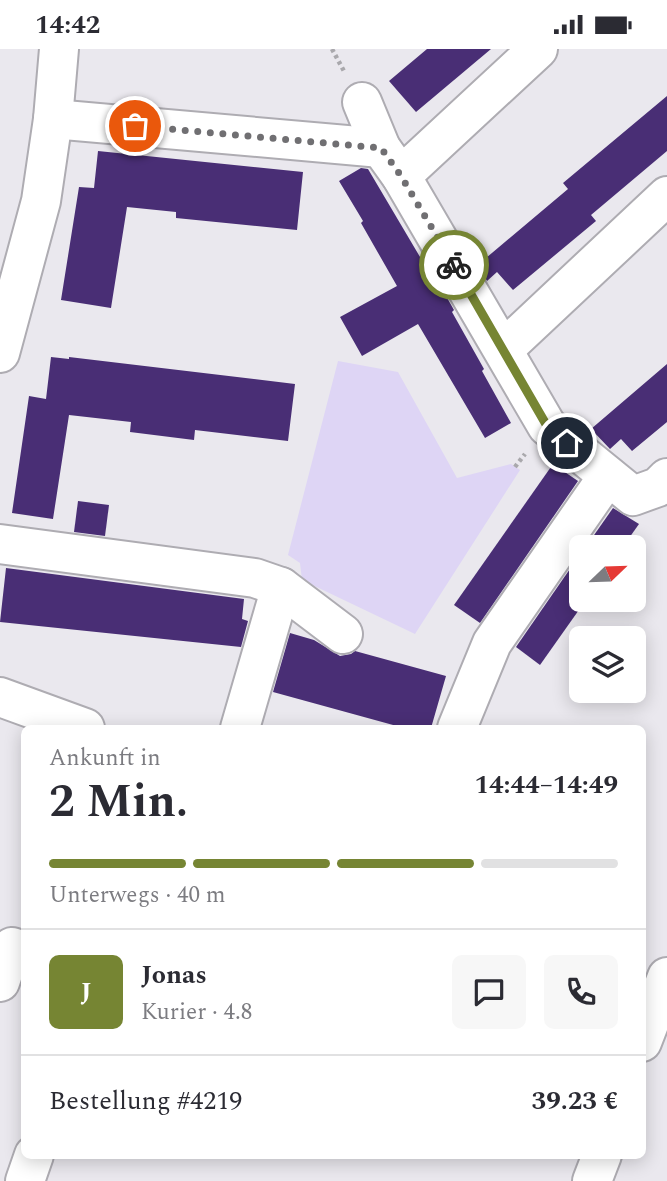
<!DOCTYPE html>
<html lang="de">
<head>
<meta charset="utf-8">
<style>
	body { margin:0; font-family:Spectral,serif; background:#f7f7f7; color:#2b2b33; height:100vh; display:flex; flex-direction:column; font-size:26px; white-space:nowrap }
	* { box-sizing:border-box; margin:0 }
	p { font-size:23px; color:#7c7c81 }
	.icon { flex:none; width:38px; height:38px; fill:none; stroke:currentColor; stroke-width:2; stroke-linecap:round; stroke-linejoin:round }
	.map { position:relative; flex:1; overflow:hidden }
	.drawer { position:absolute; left:21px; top:676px; width:625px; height:434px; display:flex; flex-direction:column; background:#fff; border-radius:10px; box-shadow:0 4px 18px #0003 }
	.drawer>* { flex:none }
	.needle { width:46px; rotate:67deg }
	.buttons { position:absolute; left:569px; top:486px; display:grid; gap:14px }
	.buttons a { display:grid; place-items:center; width:77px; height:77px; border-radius:10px; background:#fff; box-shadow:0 4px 18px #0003; font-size:35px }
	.pin { position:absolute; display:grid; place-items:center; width:60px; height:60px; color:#fff; margin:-30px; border:4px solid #fff; border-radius:50%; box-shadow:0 2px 7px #0007 }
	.courier { position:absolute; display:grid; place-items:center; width:70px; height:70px; margin:-35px; border:5px solid #768533; border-radius:50%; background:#fff; color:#222; box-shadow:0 2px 9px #0007 }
	.overview em { font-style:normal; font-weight:700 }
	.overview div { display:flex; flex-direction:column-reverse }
	.overview { display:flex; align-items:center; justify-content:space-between; height:119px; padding:0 28px }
	h1 { font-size:46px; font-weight:700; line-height:52px }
	.bar { display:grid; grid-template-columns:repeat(4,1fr); gap:10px 7px; align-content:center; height:84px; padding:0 28px }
	.bar i { height:9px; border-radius:5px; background:#e1e1e2 }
	.bar .active { background:#768533 }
	.bar p { grid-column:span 4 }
	.line { display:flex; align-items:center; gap:18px; padding:0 28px; border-top:2px solid #e1e1e2 }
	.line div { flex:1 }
	.round { display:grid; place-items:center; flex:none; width:74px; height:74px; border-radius:10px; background:#f7f7f7 }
	.status { display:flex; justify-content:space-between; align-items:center; height:49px; padding:0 35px; background:#fff; direction:ltr }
	.status svg { height:19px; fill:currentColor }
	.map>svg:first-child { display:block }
	.green { fill:#ded5f5 }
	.building { fill:#492e75 }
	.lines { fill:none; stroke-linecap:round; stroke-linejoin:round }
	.minor-casing { stroke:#aeacb2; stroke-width:42 }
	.path { stroke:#a9a8ac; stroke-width:4.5; stroke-dasharray:3.5 3.5; stroke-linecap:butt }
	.minor { stroke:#fff; stroke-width:38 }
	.done { stroke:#706f72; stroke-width:7; stroke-dasharray:0 12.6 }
	.route { stroke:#768533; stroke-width:9 }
</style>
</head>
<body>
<div class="status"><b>14:42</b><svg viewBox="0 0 49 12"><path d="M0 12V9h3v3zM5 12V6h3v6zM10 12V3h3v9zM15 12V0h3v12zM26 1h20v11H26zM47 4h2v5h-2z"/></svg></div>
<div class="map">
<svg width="667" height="1132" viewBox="0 0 667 1132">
	<rect width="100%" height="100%" fill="#eae8ee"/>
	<polygon class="green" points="338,312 398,323 457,429 511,415 520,421 415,585 302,531 300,514 288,506"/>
	<g class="building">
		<polygon points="427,0 491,0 416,63 389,32"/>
		<polygon points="667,47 667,102 591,166 596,172 513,241 497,223 487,232 472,205 478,200 486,209 568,140 563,134"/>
		<polygon points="98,102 303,123 297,181 176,169 176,163 127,158 111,259 61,251 79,138 94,139"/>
		<polygon points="361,119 368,120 436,235 438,233 454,261 452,263 484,320 482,322 511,374 485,389 418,275 362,307 340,268 397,237 361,174 363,172 339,132"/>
		<polygon points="51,308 69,310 69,308 295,335 288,392 195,381 194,391 130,383 131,373 69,366 53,470 12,464 29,347 46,350"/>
		<polygon points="667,315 667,373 632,402 621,390 610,400 591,380"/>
		<polygon points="553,415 578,432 480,574 454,556"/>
		<polygon points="78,452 109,456 105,487 74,483"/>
		<polygon points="613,459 639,475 622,499 585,499"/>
		<polygon points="581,504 581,558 540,616 516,598"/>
		<polygon points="6,519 244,550 242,570 248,572 241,598 0,573"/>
		<polygon points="290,584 314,591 340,607 351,605 355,602 446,627 431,679 404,679 273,643"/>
	</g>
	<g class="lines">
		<defs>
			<g id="minor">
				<polyline points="362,53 381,99 401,127 547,377 633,447 658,438 667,429"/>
				<polyline points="53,70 381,99"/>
				<polyline points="401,127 538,0"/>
				<polyline points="504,300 667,147"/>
				<polyline points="0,304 41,152 53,70 59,0"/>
				<polyline points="0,495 255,529 281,538 343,585"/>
				<polyline points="0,648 85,679"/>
				<polyline points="240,679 281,538"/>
				<polyline points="457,679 492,594 608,427"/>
				<polyline points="0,933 12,898 24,902"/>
				<polyline points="642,993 667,928"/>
				<polyline points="25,1132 34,1106"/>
				<polyline points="592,1132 602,1106"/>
			</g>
		</defs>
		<use href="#minor" class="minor-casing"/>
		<g class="path">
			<polyline points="332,0 345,24"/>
			<polyline points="515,418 525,405"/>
		</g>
		<use href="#minor" class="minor"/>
	</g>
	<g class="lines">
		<polyline class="done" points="135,77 381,99 401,127 454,216"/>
		<polyline class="route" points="454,216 547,377 567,394"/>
	</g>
</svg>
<div class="buttons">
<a><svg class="needle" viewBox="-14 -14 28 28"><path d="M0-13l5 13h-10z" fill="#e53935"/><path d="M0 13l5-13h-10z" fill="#7c7c81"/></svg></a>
<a><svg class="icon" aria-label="layers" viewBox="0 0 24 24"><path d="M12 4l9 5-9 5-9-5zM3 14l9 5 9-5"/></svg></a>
</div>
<div class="pin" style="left:135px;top:77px;background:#ea580c"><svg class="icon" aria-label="bag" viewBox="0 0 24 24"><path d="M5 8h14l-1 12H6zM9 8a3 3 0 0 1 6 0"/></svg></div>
<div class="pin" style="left:567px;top:394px;background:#1f2937"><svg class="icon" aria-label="home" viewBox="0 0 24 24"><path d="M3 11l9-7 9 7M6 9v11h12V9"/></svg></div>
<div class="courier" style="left:454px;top:216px"><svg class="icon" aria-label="bike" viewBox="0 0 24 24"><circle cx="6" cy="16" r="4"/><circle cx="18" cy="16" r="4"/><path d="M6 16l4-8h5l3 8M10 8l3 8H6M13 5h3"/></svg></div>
<section class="drawer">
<div class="overview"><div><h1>2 Min.</h1><p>Ankunft in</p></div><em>14:44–14:49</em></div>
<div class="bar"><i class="active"></i><i class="active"></i><i class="active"></i><i></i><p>Unterwegs · 40 m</p></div>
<div class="line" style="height:126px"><b class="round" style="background:#768533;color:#fff">J</b><div><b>Jonas</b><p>Kurier · 4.8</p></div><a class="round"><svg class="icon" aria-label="chat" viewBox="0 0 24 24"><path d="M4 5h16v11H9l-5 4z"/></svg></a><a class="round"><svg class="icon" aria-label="phone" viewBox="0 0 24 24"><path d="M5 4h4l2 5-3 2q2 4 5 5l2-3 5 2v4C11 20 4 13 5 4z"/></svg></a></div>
<div class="line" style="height:91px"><div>Bestellung #4219</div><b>39.23 €</b></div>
</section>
</div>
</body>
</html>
